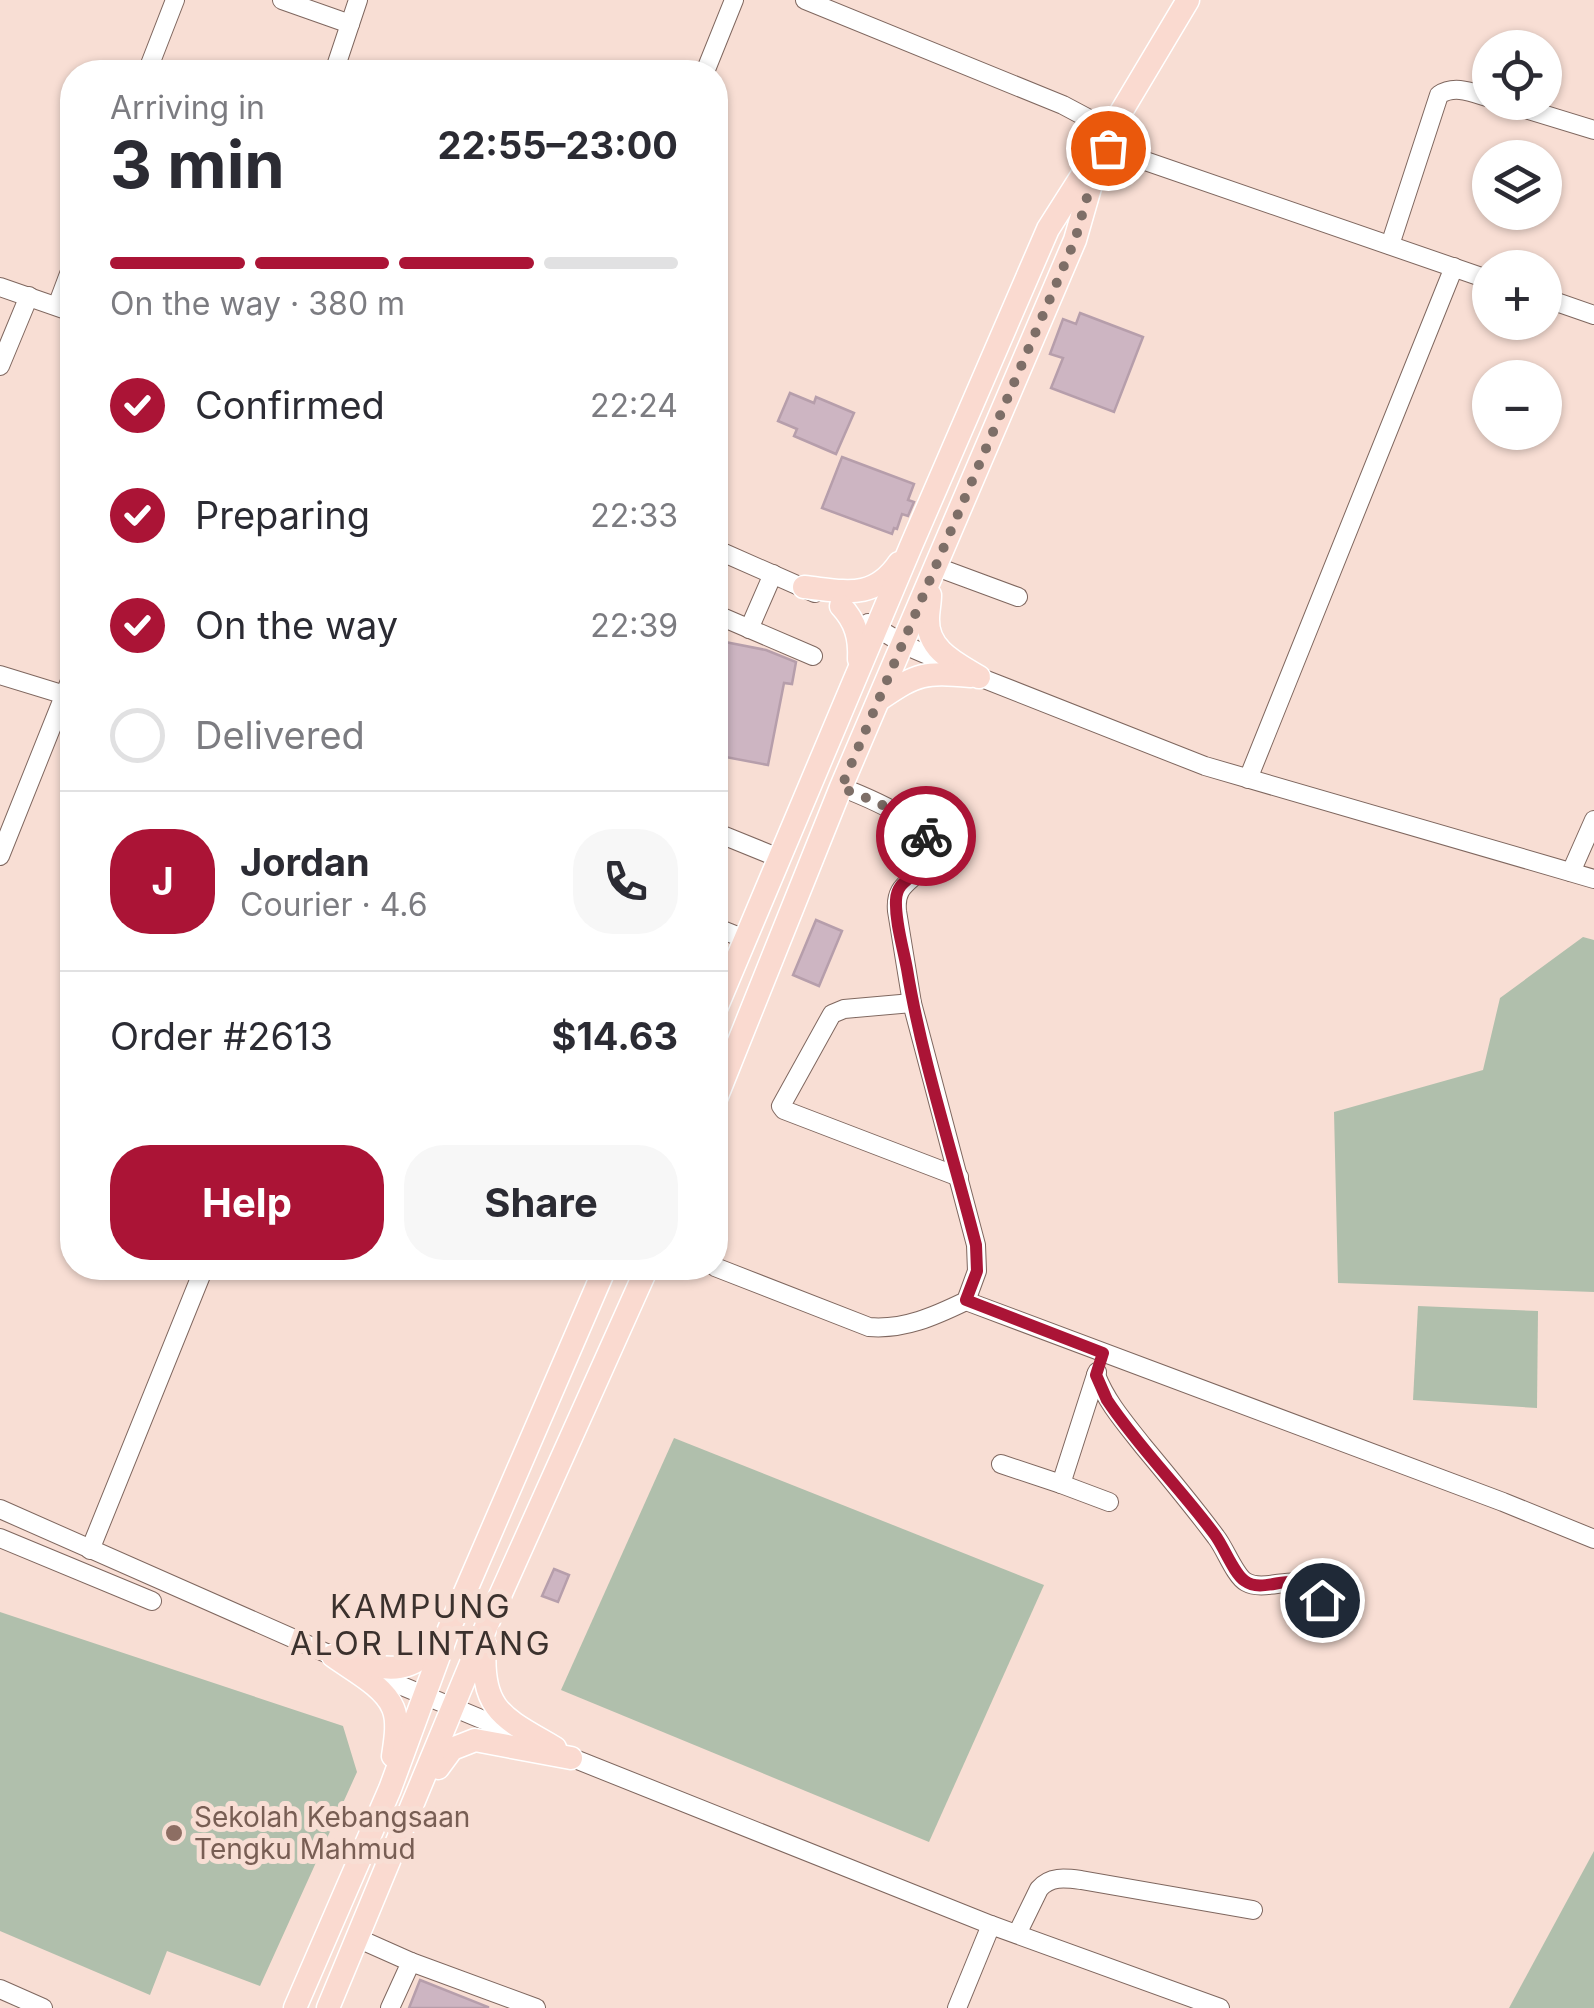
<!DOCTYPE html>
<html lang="en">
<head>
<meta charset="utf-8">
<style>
	body { margin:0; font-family:Inter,sans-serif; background:#f7f7f7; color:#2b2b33; height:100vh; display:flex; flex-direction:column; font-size:38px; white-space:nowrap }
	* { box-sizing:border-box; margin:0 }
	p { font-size:32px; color:#7c7c81 }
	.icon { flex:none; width:55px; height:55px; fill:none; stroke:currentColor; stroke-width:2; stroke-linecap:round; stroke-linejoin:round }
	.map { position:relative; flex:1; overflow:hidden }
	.side { position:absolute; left:60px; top:60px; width:668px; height:1220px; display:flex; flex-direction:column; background:#fff; border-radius:40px; box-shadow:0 2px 8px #0004 }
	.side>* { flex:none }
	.tools { position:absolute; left:1472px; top:30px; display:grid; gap:20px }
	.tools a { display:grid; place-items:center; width:90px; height:90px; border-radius:50%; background:#fff; box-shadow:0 2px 8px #0004; font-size:50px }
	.pin { position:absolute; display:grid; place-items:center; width:85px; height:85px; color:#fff; margin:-42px; border:5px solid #fff; border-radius:50%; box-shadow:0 2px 10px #0007 }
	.courier { position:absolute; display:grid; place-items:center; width:100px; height:100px; margin:-50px; border:8px solid #ab1436; border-radius:50%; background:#fff; color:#222; box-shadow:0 2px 12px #0007 }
	.overview em { font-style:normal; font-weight:700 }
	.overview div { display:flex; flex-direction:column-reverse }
	.overview { display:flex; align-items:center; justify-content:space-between; height:170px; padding:0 50px }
	h1 { font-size:65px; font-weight:700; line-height:75px }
	.bar { display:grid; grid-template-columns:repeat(4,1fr); gap:15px 10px; align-content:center; height:120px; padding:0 50px }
	.bar i { height:12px; border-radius:8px; background:#e1e1e2 }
	.bar .current { background:#ab1436 }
	.bar p { grid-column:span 4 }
	.line { display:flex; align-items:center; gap:25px; padding:0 50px; border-top:2px solid #e1e1e2 }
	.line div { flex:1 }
	.round { display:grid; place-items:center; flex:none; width:105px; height:105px; border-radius:40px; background:#f7f7f7 }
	ol { padding:0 50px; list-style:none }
	li { display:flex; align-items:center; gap:30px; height:110px }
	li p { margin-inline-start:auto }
	li .icon { padding:10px; border-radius:50%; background:#ab1436; color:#fff; stroke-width:4 }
	li:last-child { color:#7c7c81 }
	li i { width:55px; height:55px; border:5px solid #e1e1e2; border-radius:50% }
	.primary-button { display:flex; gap:20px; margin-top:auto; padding:20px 50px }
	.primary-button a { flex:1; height:115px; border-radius:40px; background:#ab1436; color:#fff; font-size:40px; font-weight:700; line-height:115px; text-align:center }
	.primary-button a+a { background:#f7f7f7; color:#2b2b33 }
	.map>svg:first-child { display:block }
	.green { fill:#b0bfac }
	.building { fill:#cdb5c2; stroke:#b69eab; stroke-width:2.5 }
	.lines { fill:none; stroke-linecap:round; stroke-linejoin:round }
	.minor-casing { stroke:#7f675f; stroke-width:20 }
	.major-casing { stroke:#fff; stroke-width:25 }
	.minor { stroke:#fff; stroke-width:18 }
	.major { stroke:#fadad0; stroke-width:22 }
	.done { stroke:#7d6e67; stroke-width:10; stroke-dasharray:0 18 }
	.route { stroke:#ab1436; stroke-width:12 }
	.education-dot { fill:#8d6e63; stroke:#f8ded4; stroke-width:4 }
	.labels { text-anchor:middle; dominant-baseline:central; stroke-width:10; stroke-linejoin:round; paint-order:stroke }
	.education-label { font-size:28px; fill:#785e54; stroke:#f8ded4; text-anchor:start }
	.quarter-label { font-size:32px; letter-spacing:2.5px; fill:#3b312d; stroke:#f8ded4 }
</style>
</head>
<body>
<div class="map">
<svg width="1594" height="2008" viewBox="0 0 1594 2008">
	<rect width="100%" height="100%" fill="#f8ded4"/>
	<g class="green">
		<polygon points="1583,937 1594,940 1594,1292 1338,1283 1334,1112 1483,1070 1500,998"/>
		<polygon points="1418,1306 1538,1311 1537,1408 1413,1400"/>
		<polygon points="674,1438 1044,1585 929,1842 561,1690"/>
		<polygon points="0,1612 343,1726 357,1772 260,1986 167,1951 150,1995 0,1931"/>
		<polygon points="1594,1851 1594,2008 1509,2008"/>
	</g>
	<g class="building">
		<polygon points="1080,313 1143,337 1114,412 1051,388 1063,358 1050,354 1063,319 1076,324"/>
		<polygon points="790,393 814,403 816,397 854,413 836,454 794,436 797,429 778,421"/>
		<polygon points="842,457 914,484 908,500 914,502 908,516 902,514 897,529 894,528 892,534 822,508"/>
		<polygon points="715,640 766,650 796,662 792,684 784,683 768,765 715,755"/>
		<polygon points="816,920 842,931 819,986 793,975"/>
		<polygon points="554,1569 569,1575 558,1602 542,1596"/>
		<polygon points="420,1980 488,2007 488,2008 409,2008"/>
	</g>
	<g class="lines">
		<defs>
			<g id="minor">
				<polyline points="282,0 350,24"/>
				<polyline points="805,0 1063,105 1110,130"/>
				<polyline points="147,72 175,0"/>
				<polyline points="334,72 358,0"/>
				<polyline points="705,72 734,0"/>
				<polyline points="1503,102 1594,130"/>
				<polyline points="1102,144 1128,155 1490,280"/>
				<path d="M1390,245l49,-150c16,-11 34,-2 51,3"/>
				<polyline points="0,287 72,312"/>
				<polyline points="1545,298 1594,315"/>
				<polyline points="57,306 72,266"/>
				<polyline points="0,366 29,296"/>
				<polyline points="715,549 815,593"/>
				<polyline points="934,566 1018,597"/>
				<polyline points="715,614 813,656"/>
				<polyline points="868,623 909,647 979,677 1205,766 1594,879"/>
				<polyline points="749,629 773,574"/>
				<polyline points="0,675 65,695"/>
				<polyline points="1248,779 1454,267"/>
				<polyline points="715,832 779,858"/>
				<polyline points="0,856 72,676"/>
				<polyline points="1571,872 1594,820"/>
				<polyline points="715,927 745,939"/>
				<polyline points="912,1003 844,1009 832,1014 781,1106 784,1110 959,1177"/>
				<path d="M715,1267l154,60c35,3 66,-11 97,-26l11,-30 -1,-26 -64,-242 -15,-92c-2,-22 8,-26 22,-39 42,-41 -52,-74 -78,-85"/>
				<polyline points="966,1301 1503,1502 1594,1539"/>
				<path d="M1096,1375c11,28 29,48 47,71 25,30 50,60 73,91 9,11 19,39 30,45 23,13 63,-18 77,19 3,9 1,14 -6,21"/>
				<polyline points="1001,1464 1061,1484 1097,1372"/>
				<polyline points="1061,1484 1109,1502"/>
				<polyline points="0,1509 342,1660"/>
				<polyline points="0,1538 152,1601"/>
				<polyline points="90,1550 204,1268"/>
				<polyline points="366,1671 522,1736"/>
				<polyline points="560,1753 991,1925 1220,2008"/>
				<path d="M1017,1934l22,-45c11,-13 26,-11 42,-9l172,30"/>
				<polyline points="357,1938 411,1962 390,2008"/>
				<polyline points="411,1962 536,2008"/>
				<polyline points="0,1989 43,2008"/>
				<polyline points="957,2008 991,1925"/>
			</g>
			<g id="major">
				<path d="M804,587c40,4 69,14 95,-24"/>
				<path d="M930,595c0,8 -2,16 -2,24 -1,31 28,44 51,58"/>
				<path d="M841,606c15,16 19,32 18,53"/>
				<path d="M880,699c38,-26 44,-27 91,-23"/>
				<polyline points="715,1011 911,546 1048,229 1102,144 1188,0"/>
				<polyline points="715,1101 841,787 1075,240 1096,167"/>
				<path d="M485,1645c-5,66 19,73 70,103"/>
				<path d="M333,1656c19,14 51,30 60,52 6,14 2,34 0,48"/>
				<path d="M346,1660c48,11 61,15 97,-21"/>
				<polyline points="438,1768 452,1749 475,1740 571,1758"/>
				<polyline points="295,2008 390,1789 447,1634 605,1268"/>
				<polyline points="328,2008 486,1627 647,1268"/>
			</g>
		</defs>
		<use href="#minor" class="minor-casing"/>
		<use href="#major" class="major-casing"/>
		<use href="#minor" class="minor"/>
		<use href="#major" class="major"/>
	</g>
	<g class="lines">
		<path class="done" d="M926,836c-17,-23 -59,-38 -85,-48l234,-548 27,-96 6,4"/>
		<path class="route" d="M926,836c8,45 -29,35 -30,64 -1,22 7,47 11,69 15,92 46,185 69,276l1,26 -11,29 137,53 -7,22 11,25c32,48 74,89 108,135 9,12 19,39 30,46 22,16 56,-19 77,19"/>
	</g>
	<circle class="education-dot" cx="174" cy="1833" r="10"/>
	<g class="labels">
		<g class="education-label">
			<text x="194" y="1817">Sekolah Kebangsaan<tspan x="194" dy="32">Tengku Mahmud</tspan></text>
		</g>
		<g class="quarter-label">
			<text x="421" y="1606">KAMPUNG<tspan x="421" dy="37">ALOR LINTANG</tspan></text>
		</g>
	</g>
</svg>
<div class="tools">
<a><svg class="icon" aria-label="locate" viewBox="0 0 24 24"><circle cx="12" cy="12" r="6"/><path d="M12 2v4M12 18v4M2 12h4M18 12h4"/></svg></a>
<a><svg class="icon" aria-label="layers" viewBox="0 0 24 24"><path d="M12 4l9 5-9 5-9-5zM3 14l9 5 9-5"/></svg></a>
<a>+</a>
<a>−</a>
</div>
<div class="pin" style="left:1108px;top:148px;background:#ea580c"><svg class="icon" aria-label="bag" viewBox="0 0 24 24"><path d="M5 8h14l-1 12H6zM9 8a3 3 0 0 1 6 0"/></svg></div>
<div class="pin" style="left:1322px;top:1600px;background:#1f2937"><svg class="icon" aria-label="home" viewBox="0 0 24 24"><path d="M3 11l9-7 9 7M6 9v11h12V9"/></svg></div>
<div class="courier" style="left:926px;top:836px"><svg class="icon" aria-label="bike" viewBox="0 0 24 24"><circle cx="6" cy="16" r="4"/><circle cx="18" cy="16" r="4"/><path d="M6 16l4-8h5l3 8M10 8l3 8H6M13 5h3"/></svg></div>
<section class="side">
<div class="overview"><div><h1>3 min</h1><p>Arriving in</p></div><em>22:55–23:00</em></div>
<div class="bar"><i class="current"></i><i class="current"></i><i class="current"></i><i></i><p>On the way · 380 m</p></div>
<ol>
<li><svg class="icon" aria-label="check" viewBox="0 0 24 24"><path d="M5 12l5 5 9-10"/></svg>Confirmed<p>22:24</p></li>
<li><svg class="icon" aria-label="check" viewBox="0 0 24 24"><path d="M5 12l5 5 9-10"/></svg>Preparing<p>22:33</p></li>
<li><svg class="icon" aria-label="check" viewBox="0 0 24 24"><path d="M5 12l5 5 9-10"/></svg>On the way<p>22:39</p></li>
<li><i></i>Delivered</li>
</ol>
<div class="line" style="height:180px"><b class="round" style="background:#ab1436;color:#fff">J</b><div><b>Jordan</b><p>Courier · 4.6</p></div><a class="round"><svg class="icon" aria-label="phone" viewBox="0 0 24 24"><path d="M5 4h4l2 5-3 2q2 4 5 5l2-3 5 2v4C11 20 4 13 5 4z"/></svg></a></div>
<div class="line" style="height:130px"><div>Order #2613</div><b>$14.63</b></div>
<div class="primary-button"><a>Help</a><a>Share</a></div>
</section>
</div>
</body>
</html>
